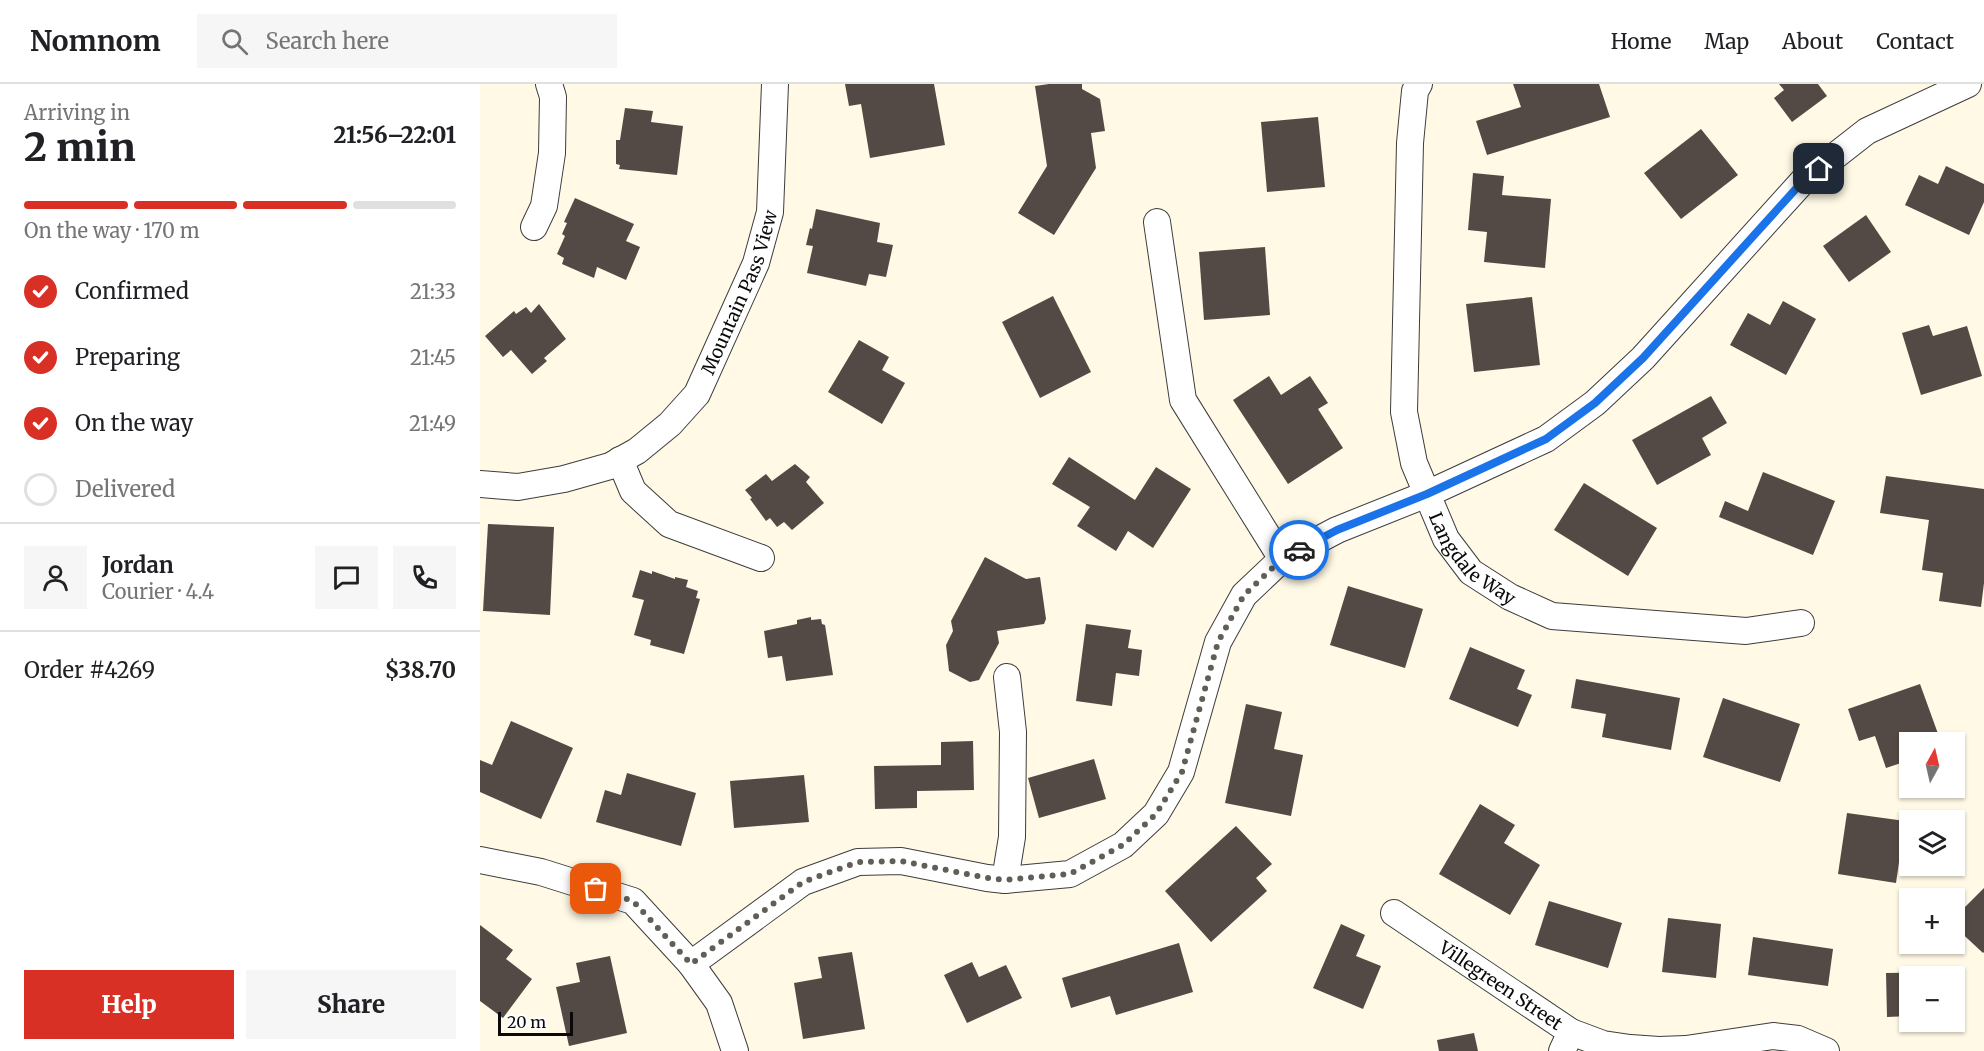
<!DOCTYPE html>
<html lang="en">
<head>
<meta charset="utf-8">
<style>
	body { margin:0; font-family:Merriweather,serif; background:#f6f6f6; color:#202124; height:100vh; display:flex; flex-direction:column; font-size:22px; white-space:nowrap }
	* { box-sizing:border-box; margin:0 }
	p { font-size:20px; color:#757577 }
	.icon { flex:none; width:33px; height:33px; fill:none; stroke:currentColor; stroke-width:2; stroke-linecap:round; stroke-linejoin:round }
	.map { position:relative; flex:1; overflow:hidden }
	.drawer { display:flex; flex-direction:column; background:#fff; width:480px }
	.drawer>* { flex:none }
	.needle { width:39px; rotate:8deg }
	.fabs { position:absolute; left:1419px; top:648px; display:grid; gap:12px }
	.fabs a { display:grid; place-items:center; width:66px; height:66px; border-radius:0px; background:#fff; box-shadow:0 2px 4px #0004; font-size:30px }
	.scale { position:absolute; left:18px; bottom:15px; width:75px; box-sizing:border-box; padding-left:6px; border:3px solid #0a0a0a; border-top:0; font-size:16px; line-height:21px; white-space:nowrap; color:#0a0a0a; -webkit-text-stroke:4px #fff; paint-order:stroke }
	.pin { position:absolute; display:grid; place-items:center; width:51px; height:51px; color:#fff; margin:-26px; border-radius:12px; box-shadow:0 3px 9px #0006 }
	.courier { position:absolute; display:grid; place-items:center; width:60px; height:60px; margin:-30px; border:4px solid #1a73e8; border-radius:50%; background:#fff; color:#222; box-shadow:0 2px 8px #0007 }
	.headline em { font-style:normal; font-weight:800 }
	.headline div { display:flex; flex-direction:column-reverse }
	.headline { display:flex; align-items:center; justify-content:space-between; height:102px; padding:0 24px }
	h1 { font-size:39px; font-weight:800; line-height:45px }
	.bar { display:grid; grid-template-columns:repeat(4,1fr); gap:9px 6px; align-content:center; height:72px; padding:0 24px }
	.bar i { height:8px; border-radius:4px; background:#e0e0e0 }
	.bar .on { background:#d93025 }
	.bar p { grid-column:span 4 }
	.line { display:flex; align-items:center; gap:15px; padding:0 24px; border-top:2px solid #e0e0e0 }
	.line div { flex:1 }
	.round { display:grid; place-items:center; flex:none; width:63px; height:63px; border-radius:0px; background:#f6f6f6 }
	ol { padding:0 24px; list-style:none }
	li { display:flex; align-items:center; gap:18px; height:66px }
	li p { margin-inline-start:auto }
	li .icon { padding:6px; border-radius:50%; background:#d93025; color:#fff; stroke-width:4 }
	li:last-child { color:#757577 }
	li i { width:33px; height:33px; border:3px solid #e0e0e0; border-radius:50% }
	.action { display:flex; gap:12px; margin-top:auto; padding:12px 24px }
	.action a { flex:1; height:69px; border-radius:0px; background:#d93025; color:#fff; font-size:24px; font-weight:800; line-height:69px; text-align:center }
	.action a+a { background:#f6f6f6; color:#202124 }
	header { display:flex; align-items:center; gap:36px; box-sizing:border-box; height:84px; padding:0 30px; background:#fff; border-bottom:2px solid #e0e0e0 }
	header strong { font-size:28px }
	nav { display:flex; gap:33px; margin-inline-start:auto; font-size:21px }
	.search { width:420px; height:54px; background:#f6f6f6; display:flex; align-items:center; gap:15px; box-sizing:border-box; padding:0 21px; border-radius:0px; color:#757577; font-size:22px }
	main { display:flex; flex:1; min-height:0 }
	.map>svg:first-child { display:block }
	.building { fill:#534a45 }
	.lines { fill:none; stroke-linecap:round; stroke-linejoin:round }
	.minor-casing { stroke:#3d3d3d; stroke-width:28 }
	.minor { stroke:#fff; stroke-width:26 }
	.done { stroke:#605e57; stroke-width:6; stroke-dasharray:0 10.8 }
	.route { stroke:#1a73e8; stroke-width:8 }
	.labels { text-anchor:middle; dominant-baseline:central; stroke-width:6; stroke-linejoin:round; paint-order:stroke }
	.street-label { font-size:18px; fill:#0a0a0a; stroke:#fff }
</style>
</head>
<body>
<header>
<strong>Nomnom</strong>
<div class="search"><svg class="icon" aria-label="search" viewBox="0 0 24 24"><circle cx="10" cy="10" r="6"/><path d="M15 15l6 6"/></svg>Search here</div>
<nav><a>Home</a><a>Map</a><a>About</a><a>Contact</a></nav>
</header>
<main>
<section class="drawer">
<div class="headline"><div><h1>2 min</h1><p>Arriving in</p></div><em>21:56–22:01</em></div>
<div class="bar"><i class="on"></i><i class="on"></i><i class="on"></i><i></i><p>On the way · 170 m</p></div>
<ol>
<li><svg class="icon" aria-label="check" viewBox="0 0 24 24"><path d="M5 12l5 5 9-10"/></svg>Confirmed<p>21:33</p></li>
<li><svg class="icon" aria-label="check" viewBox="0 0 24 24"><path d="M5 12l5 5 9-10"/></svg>Preparing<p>21:45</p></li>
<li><svg class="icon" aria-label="check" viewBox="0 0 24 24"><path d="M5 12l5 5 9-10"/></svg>On the way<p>21:49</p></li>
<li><i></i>Delivered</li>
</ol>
<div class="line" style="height:108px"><a class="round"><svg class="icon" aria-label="person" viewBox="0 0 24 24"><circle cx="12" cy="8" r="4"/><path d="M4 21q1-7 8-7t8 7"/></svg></a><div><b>Jordan</b><p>Courier · 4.4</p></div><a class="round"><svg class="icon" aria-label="chat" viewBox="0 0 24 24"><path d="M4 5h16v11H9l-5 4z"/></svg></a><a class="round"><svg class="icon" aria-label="phone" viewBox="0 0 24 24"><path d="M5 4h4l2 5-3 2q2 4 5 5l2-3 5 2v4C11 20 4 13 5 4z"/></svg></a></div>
<div class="line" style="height:78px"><div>Order #4269</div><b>$38.70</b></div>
<div class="action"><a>Help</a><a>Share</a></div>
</section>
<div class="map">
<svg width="1504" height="967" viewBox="0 0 1504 967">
	<rect width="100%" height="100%" fill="#fff9e6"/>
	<g class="building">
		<polygon points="365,0 454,0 465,61 390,74 381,20 369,22"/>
		<polygon points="569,0 602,0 602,5 620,15 625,47 611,49 616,84 574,151 538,129 567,82 555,2"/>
		<polygon points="1033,0 1119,0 1130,33 1007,71 996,37 1041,23"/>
		<polygon points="1299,0 1338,0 1347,12 1312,38 1294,14 1304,6"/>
		<polygon points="145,24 173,27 171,38 203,42 197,91 139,85 140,81 136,80 136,56 140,56"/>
		<polygon points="838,33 845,103 787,108 781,38"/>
		<polygon points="1221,45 1258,91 1201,135 1164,89"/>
		<polygon points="1466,82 1504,100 1504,118 1489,151 1425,121 1439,91 1458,100"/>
		<polygon points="993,89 1024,92 1022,111 1071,115 1065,184 1004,178 1007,148 988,146"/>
		<polygon points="95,114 154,140 146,157 160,163 146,196 117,183 114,194 82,180 84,174 77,170 85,152 82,150 87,139 84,138"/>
		<polygon points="336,125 400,139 397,158 413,161 406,193 389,190 386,202 327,189 333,162 326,161 330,144 332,145"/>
		<polygon points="1386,131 1411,168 1369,198 1343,162"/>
		<polygon points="785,163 790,231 724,236 719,168"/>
		<polygon points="573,212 611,288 560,314 522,238"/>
		<polygon points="1052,213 1060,281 994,288 986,220"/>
		<polygon points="1303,217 1336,235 1306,291 1250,261 1268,229 1290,241"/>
		<polygon points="59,220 86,255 64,274 67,277 52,290 31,266 23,273 5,252 34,227 36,230 46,223 51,229"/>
		<polygon points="1449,241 1453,252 1487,242 1502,292 1441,311 1422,249"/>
		<polygon points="379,256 409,273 402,286 425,299 402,340 348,308"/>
		<polygon points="789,292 801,311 830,292 848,319 838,325 863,364 808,400 753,316"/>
		<polygon points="1231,312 1247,339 1222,354 1231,371 1177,401 1152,356"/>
		<polygon points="589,373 655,416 676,383 711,405 673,464 648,447 636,467 597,442 610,423 572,400"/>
		<polygon points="315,380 330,393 326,398 344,419 312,446 304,438 297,443 290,434 286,437 270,415 272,414 265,406 286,390 292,397"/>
		<polygon points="1283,388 1355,417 1333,471 1239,433 1245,417 1268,427"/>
		<polygon points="1406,392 1504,405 1504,499 1501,523 1459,517 1463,489 1442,486 1449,436 1400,429"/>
		<polygon points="1104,399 1177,444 1148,492 1074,446"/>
		<polygon points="8,440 74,443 70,531 3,527"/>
		<polygon points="505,473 546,495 560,493 566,535 564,540 517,547 519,559 499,596 490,598 469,587 466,561 473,547 471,537"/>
		<polygon points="160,486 172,490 172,487 195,495 195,493 208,496 206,503 218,507 216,514 220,515 204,570 170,561 171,556 154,551 164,516 152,513"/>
		<polygon points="868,502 943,525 925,584 850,561"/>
		<polygon points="331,533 331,536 341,535 342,540 345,541 353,591 306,597 302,572 288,574 284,547 317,540 317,536"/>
		<polygon points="606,540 651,546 648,564 662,566 659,592 636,589 632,622 596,617"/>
		<polygon points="990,563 1045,586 1037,605 1052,611 1038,643 969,615"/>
		<polygon points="1096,595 1200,614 1191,666 1122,653 1126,630 1091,624"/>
		<polygon points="1440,600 1461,658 1430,658 1430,676 1406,684 1395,652 1379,657 1368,625"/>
		<polygon points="1243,614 1320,640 1300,698 1223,673"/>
		<polygon points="766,620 802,628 794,665 823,671 811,732 745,719"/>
		<polygon points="31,637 93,664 61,735 0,708 0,676 12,681"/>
		<polygon points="493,657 494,706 437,707 437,724 395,725 394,682 461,681 461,658"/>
		<polygon points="614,675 626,715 559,734 548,694"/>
		<polygon points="147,689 216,709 201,762 116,738 125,706 141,711"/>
		<polygon points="324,691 329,738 254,744 250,697"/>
		<polygon points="1000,720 1035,741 1024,759 1060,781 1030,831 959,790"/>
		<polygon points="1367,729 1425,737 1416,799 1358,790"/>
		<polygon points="756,742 792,780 776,794 787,807 731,858 685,807"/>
		<polygon points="1504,804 1504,868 1503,869 1474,842 1474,834"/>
		<polygon points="1069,817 1142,839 1128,884 1055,861"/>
		<polygon points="1188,834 1241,840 1236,894 1182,888"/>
		<polygon points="861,840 885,851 876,872 901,882 883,925 833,904"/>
		<polygon points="0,841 33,866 26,875 52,895 23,934 0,917"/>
		<polygon points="1273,853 1353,865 1348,902 1268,891"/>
		<polygon points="699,859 713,908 636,931 630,912 591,924 582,894"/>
		<polygon points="372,868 385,945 323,955 314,899 342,894 338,873"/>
		<polygon points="130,872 147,949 89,962 76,903 100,898 96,879"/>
		<polygon points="492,878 499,893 526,881 542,914 487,939 464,891"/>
		<polygon points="1475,888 1475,892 1430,892 1430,932 1407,933 1406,889"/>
		<polygon points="994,949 998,967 959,967 957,956"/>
	</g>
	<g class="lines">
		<defs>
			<g id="minor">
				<path id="s1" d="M939,0l-4,7 -5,52 -6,269 10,51 32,76 25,33 39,25 42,19 194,15 55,-8"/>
				<polyline points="677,138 703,316 802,475"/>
				<polyline points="54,143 64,122 72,69 73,13 69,0"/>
				<polyline points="140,376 153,407 189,440 281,474"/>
				<path id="s2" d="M0,400l38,3 46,-8 46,-13 27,-15 33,-27 27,-30 59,-131 14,-51 5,-128"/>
				<polyline points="0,776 61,788 153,817 211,880 239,919 255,967"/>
				<polyline points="525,796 532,753 533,648 527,593"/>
				<path id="s3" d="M914,829l177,119 32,12 27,4 29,2 27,-1 87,-13 25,3 28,12"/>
				<polyline points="211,880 323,798 378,778 421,777 507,794 525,796 590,790 643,761 676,730 701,688 738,558 764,511 802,475 857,446 947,410 1066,355 1115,319 1163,274 1323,97 1387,47 1488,0"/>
				<polyline points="1082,967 1091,948"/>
			</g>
		</defs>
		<use href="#minor" class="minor-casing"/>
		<use href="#minor" class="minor"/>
	</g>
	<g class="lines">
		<polyline class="done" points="116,805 153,817 211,880 323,798 378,778 421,777 507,794 525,796 590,790 643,761 676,730 702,688 738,558 764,511 802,475 819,466"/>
		<polyline class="route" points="819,466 857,446 947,410 1066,355 1115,319 1163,274 1323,97 1339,85"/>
	</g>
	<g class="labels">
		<g class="street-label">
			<text stroke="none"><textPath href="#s2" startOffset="357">Mountain Pass View</textPath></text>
			<text stroke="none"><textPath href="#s1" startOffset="496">Langdale Way</textPath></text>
			<text stroke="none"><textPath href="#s3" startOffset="129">Villegreen Street</textPath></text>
		</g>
	</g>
</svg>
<div class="fabs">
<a><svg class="needle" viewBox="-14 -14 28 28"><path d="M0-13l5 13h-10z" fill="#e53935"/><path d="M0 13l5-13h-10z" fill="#757577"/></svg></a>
<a><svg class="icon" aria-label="layers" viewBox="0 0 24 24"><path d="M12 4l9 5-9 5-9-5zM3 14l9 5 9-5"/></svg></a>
<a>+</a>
<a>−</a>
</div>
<div class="scale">20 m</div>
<div class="pin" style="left:116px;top:805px;background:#ea580c"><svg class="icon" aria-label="bag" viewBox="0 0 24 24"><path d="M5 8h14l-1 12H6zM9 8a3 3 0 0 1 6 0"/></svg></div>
<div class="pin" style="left:1339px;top:85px;background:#1f2937"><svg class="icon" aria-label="home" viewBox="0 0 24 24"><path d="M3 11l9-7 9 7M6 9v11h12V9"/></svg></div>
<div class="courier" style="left:819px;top:466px"><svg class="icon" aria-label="car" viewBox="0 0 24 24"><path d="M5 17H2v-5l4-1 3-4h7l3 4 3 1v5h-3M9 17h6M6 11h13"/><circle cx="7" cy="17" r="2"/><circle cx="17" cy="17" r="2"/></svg></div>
</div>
</main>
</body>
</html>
